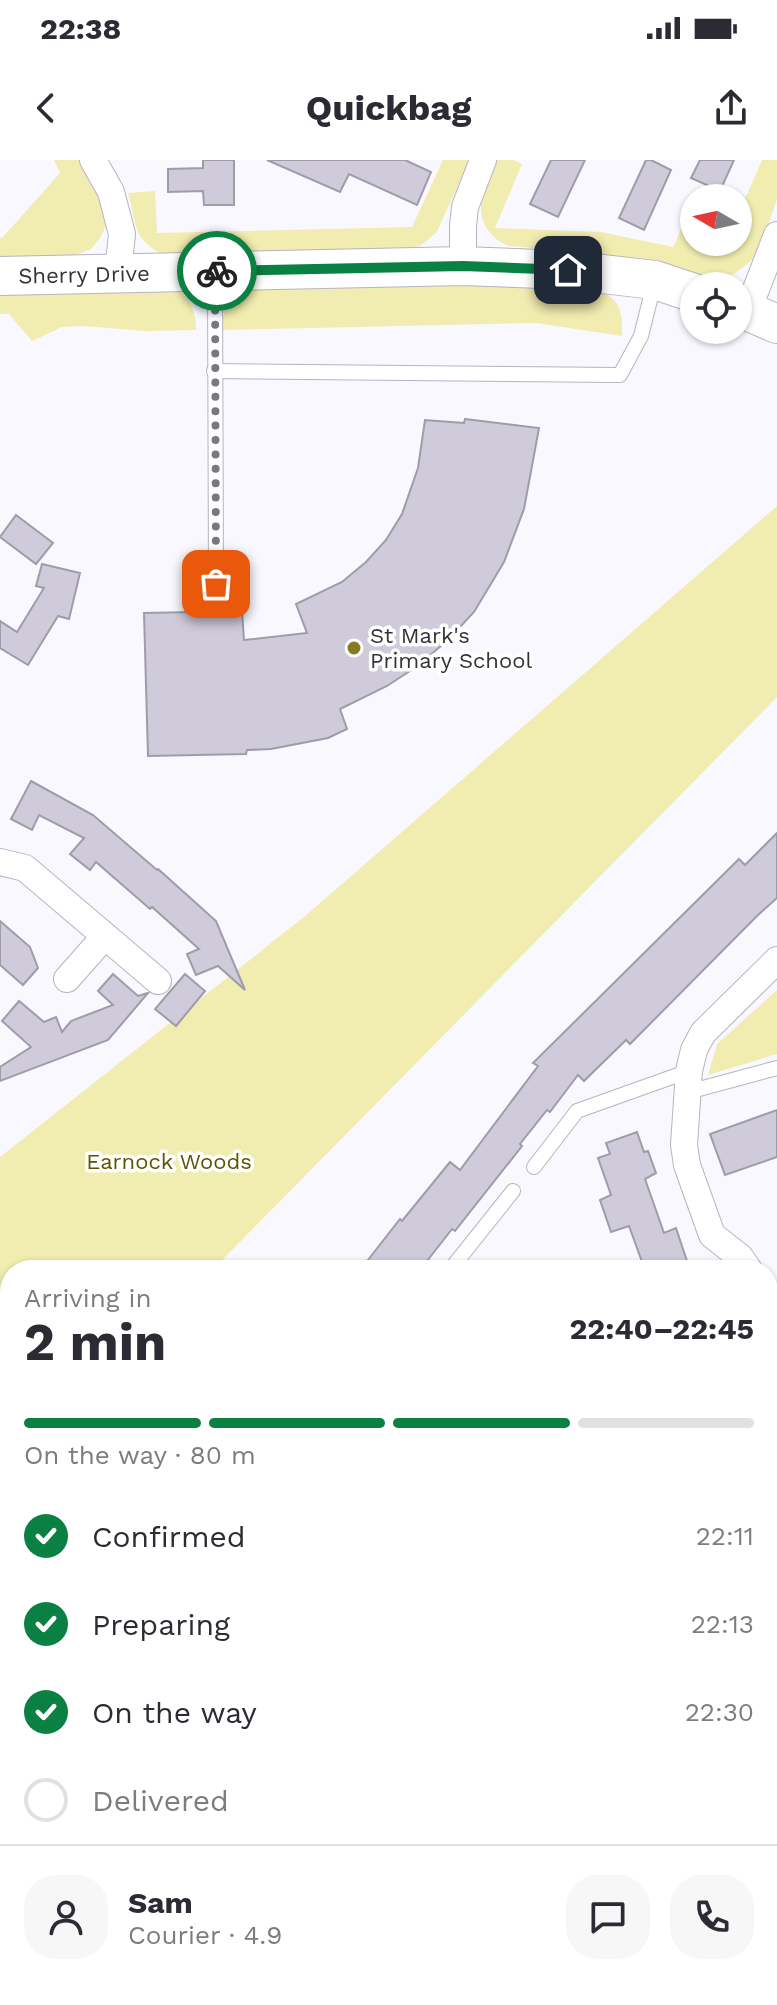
<!DOCTYPE html>
<html lang="en">
<head>
<meta charset="utf-8">
<style>
	body { margin:0; font-family:"Work Sans",sans-serif; background:#f7f7f7; color:#2b2b33; height:100vh; display:flex; flex-direction:column; font-size:30px; white-space:nowrap }
	* { box-sizing:border-box; margin:0 }
	p { font-size:26px; color:#7c7c81 }
	.icon { flex:none; width:44px; height:44px; fill:none; stroke:currentColor; stroke-width:2; stroke-linecap:round; stroke-linejoin:round }
	.map { position:relative; flex:1; overflow:hidden }
	.drawer { position:absolute; left:0px; top:1100px; width:778px; height:746px; display:flex; flex-direction:column; background:#fff; border-radius:32px 32px 0 0; box-shadow:0 2px 6px #0004 }
	.drawer>* { flex:none }
	.needle { width:52px; rotate:279deg }
	.buttons { position:absolute; left:680px; top:24px; display:grid; gap:16px }
	.buttons a { display:grid; place-items:center; width:72px; height:72px; border-radius:50%; background:#fff; box-shadow:0 2px 6px #0004; font-size:40px }
	.pin { position:absolute; display:grid; place-items:center; width:68px; height:68px; color:#fff; margin:-34px; border-radius:16px; box-shadow:0 4px 12px #0006 }
	.courier { position:absolute; display:grid; place-items:center; width:80px; height:80px; margin:-40px; border:6px solid #0b8043; border-radius:50%; background:#fff; color:#222; box-shadow:0 2px 10px #0007 }
	.headline em { font-style:normal; font-weight:700 }
	.headline div { display:flex; flex-direction:column-reverse }
	.headline { display:flex; align-items:center; justify-content:space-between; height:136px; padding:0 24px }
	h1 { font-size:52px; font-weight:700; line-height:60px }
	.bar { display:grid; grid-template-columns:repeat(4,1fr); gap:12px 8px; align-content:center; height:96px; padding:0 24px }
	.bar i { height:10px; border-radius:6px; background:#e1e1e2 }
	.bar .on { background:#0b8043 }
	.bar p { grid-column:span 4 }
	.line { display:flex; align-items:center; gap:20px; padding:0 24px; border-top:2px solid #e1e1e2 }
	.line div { flex:1 }
	.round { display:grid; place-items:center; flex:none; width:84px; height:84px; border-radius:32px; background:#f7f7f7 }
	ol { padding:0 24px; list-style:none }
	li { display:flex; align-items:center; gap:24px; height:88px }
	li p { margin-inline-start:auto }
	li .icon { padding:8px; border-radius:50%; background:#0b8043; color:#fff; stroke-width:4 }
	li:last-child { color:#7c7c81 }
	li i { width:44px; height:44px; border:4px solid #e1e1e2; border-radius:50% }
	.status { display:flex; justify-content:space-between; align-items:center; height:56px; padding:0 40px; background:#fff; direction:ltr }
	.status svg { height:22px; fill:currentColor }
	header { display:flex; justify-content:space-between; align-items:center; height:104px; padding:0 24px; background:#fff; font-size:36px; font-weight:700 }
	.map>svg:first-child { display:block }
	.green { fill:#f1ecaf }
	.building { fill:#cfcbda; stroke:#9f9caa; stroke-width:2 }
	.lines { fill:none; stroke-linecap:round; stroke-linejoin:round }
	.lane-casing { stroke:#b7b3c2; stroke-width:16 }
	.street-casing { stroke:#b7b3c2; stroke-width:28 }
	.secondary-casing { stroke:#b7b3c2; stroke-width:40 }
	.lane { stroke:#fff; stroke-width:14 }
	.street { stroke:#fff; stroke-width:26 }
	.secondary { stroke:#fff; stroke-width:38 }
	.done { stroke:#79787e; stroke-width:8; stroke-dasharray:0 14.4 }
	.route { stroke:#0b8043; stroke-width:10 }
	.poi-dot { fill:#857c22; stroke:#fff; stroke-width:3 }
	.labels { text-anchor:middle; dominant-baseline:central; stroke-width:7; stroke-linejoin:round; paint-order:stroke }
	.street-label { font-size:22px; fill:#343339; stroke:#fff }
	.poi-label { font-size:22px; fill:#343339; stroke:#fff; text-anchor:start }
	.park-label { font-size:22px; fill:#5c5400; stroke:#fff }
</style>
</head>
<body>
<div class="status"><b>22:38</b><svg viewBox="0 0 49 12"><path d="M0 12V9h3v3zM5 12V6h3v6zM10 12V3h3v9zM15 12V0h3v12zM26 1h20v11H26zM47 4h2v5h-2z"/></svg></div>
<header><svg class="icon" aria-label="back" viewBox="0 0 24 24"><path d="M15 5l-7 7 7 7"/></svg>Quickbag<svg class="icon" aria-label="share" viewBox="0 0 24 24"><path d="M12 15V3M7 8l5-5 5 5M5 13v7h14v-7"/></svg></header>
<div class="map">
<svg width="777" height="1845" viewBox="0 0 777 1845">
	<rect width="100%" height="100%" fill="#f9f8fe"/>
	<g class="green">
		<polygon points="54,0 82,0 108,52 106,66 100,78 91,89 74,96 0,98 0,78 3,77 60,13"/>
		<path d="M443,0h27l-34,73 -15,12 -16,5 -240,6c-35,-19 -27,-30 -37,-63l27,-2 2,42 255,-6z"/>
		<path d="M496,0h17l9,4 -27,64 106,4 72,15 21,-44v39h44v-37l4,1 20,-46h15v39l-16,47 -10,15 -17,13 -12,4 -12,1 -70,-18 -59,-9 -72,-6c-10,-4 -15,-8 -21,-16 -16,-23 -1,-47 8,-70z"/>
		<path d="M471,121l126,8c24,11 26,23 25,47l-86,-13 -314,7c1,-23 6,-32 27,-44z"/>
		<path d="M179,130c13,12 17,23 17,40l-50,1 -63,-5 -21,1 -30,14 -23,-27h-9v-22z"/>
		<polygon points="777,346 777,537 221,1101 216,1110 10,1110 10,1482 0,1500 0,997 304,757"/>
		<polygon points="777,830 777,894 708,915 717,884"/>
	</g>
	<g class="building">
		<polygon points="203,0 234,0 234,45 204,45 203,31 168,32 168,9 203,8"/>
		<polygon points="267,0 405,0 431,12 417,45 349,14 340,32"/>
		<polygon points="551,0 585,0 558,57 530,44"/>
		<polygon points="646,0 651,0 671,10 644,70 619,58"/>
		<polygon points="700,0 734,0 720,31 691,18"/>
		<polygon points="465,259 539,268 524,349 504,402 474,452 448,480 416,507 387,526 340,549 347,569 328,578 271,589 247,590 246,594 148,596 144,453 242,451 244,480 307,473 296,444 342,422 366,402 386,380 402,354 418,308 425,260 464,263"/>
		<polygon points="16,355 53,383 36,404 0,377"/>
		<polygon points="42,404 80,413 69,459 58,456 28,505 0,488 0,461 17,472 44,428 36,426"/>
		<polygon points="31,621 93,655 157,710 158,709 216,761 245,830 218,806 196,815 187,794 199,789 152,747 150,749 96,702 90,710 70,694 84,678 39,655 32,670 11,659"/>
		<polygon points="777,673 777,738 758,755 630,884 626,880 584,921 578,915 550,952 547,950 520,984 522,986 455,1071 452,1069 420,1110 381,1110 368,1100 400,1059 402,1061 450,1002 460,1010 538,906 533,903 739,699 745,705"/>
		<polygon points="0,761 30,787 38,808 23,825 0,805"/>
		<polygon points="113,814 138,836 148,833 108,880 0,921 0,907 31,887 2,861 19,841 44,862 56,857 62,872 71,861 113,845 98,831"/>
		<polygon points="185,814 205,831 176,866 155,849"/>
		<polygon points="777,950 777,997 725,1015 710,974"/>
		<polygon points="637,972 644,992 648,991 656,1013 645,1019 664,1073 676,1068 690,1110 645,1110 629,1066 611,1072 600,1040 611,1035 598,998 610,994 606,983"/>
	</g>
	<g class="lines">
		<defs>
			<g id="lane">
				<polyline points="215,112 216,424"/>
				<polyline points="214,211 620,215 641,176 655,120"/>
				<polyline points="688,932 777,908"/>
				<polyline points="534,1007 577,951 689,911"/>
				<polyline points="450,1110 513,1031"/>
				<polyline points="768,1213 777,1200"/>
				<polyline points="0,1772 10,1776"/>
				<polyline points="722,1836 725,1845"/>
				<polyline points="637,1845 638,1836"/>
			</g>
			<g id="street">
				<polyline points="93,0 111,32 122,74 118,113"/>
				<polyline points="463,106 463,66 465,47 483,0"/>
				<polyline points="748,150 777,75"/>
				<polyline points="0,702 25,708 158,821"/>
				<polyline points="67,819 105,776"/>
				<polyline points="749,1110 740,1097 712,1075 687,1005 684,985 689,911 694,890 703,873 777,800"/>
				<polyline points="768,1159 777,1180"/>
				<polyline points="768,1777 777,1774"/>
				<polyline points="117,1845 118,1836"/>
			</g>
			<g id="secondary">
				<path id="s1" d="M0,116l463,-10 105,4 87,10 39,13"/>
				<polyline points="738,147 777,164"/>
				<polyline points="768,1480 777,1477"/>
				<polyline points="395,1845 398,1836"/>
			</g>
		</defs>
		<use href="#lane" class="lane-casing"/>
		<use href="#street" class="street-casing"/>
		<use href="#secondary" class="secondary-casing"/>
		<use href="#lane" class="lane"/>
		<use href="#street" class="street"/>
		<use href="#secondary" class="secondary"/>
	</g>
	<g class="lines">
		<polyline class="done" points="216,424 215,112 217,111"/>
		<polyline class="route" points="217,111 463,106 568,110"/>
	</g>
	<circle class="poi-dot" cx="354" cy="488" r="8"/>
	<g class="labels">
		<g class="street-label">
			<text stroke="none"><textPath href="#s1" startOffset="84">Sherry Drive</textPath></text>
		</g>
		<g class="poi-label">
			<text x="370" y="475">St Mark's<tspan x="370" dy="25">Primary School</tspan></text>
		</g>
		<g class="park-label">
			<text x="169" y="1001">Earnock Woods</text>
		</g>
	</g>
</svg>
<div class="buttons">
<a><svg class="needle" viewBox="-14 -14 28 28"><path d="M0-13l5 13h-10z" fill="#e53935"/><path d="M0 13l5-13h-10z" fill="#7c7c81"/></svg></a>
<a><svg class="icon" aria-label="locate" viewBox="0 0 24 24"><circle cx="12" cy="12" r="6"/><path d="M12 2v4M12 18v4M2 12h4M18 12h4"/></svg></a>
</div>
<div class="pin" style="left:216px;top:424px;background:#ea580c"><svg class="icon" aria-label="bag" viewBox="0 0 24 24"><path d="M5 8h14l-1 12H6zM9 8a3 3 0 0 1 6 0"/></svg></div>
<div class="pin" style="left:568px;top:110px;background:#1f2937"><svg class="icon" aria-label="home" viewBox="0 0 24 24"><path d="M3 11l9-7 9 7M6 9v11h12V9"/></svg></div>
<div class="courier" style="left:217px;top:111px"><svg class="icon" aria-label="bike" viewBox="0 0 24 24"><circle cx="6" cy="16" r="4"/><circle cx="18" cy="16" r="4"/><path d="M6 16l4-8h5l3 8M10 8l3 8H6M13 5h3"/></svg></div>
<section class="drawer">
<div class="headline"><div><h1>2 min</h1><p>Arriving in</p></div><em>22:40–22:45</em></div>
<div class="bar"><i class="on"></i><i class="on"></i><i class="on"></i><i></i><p>On the way · 80 m</p></div>
<ol>
<li><svg class="icon" aria-label="check" viewBox="0 0 24 24"><path d="M5 12l5 5 9-10"/></svg>Confirmed<p>22:11</p></li>
<li><svg class="icon" aria-label="check" viewBox="0 0 24 24"><path d="M5 12l5 5 9-10"/></svg>Preparing<p>22:13</p></li>
<li><svg class="icon" aria-label="check" viewBox="0 0 24 24"><path d="M5 12l5 5 9-10"/></svg>On the way<p>22:30</p></li>
<li><i></i>Delivered</li>
</ol>
<div class="line" style="height:144px"><a class="round"><svg class="icon" aria-label="person" viewBox="0 0 24 24"><circle cx="12" cy="8" r="4"/><path d="M4 21q1-7 8-7t8 7"/></svg></a><div><b>Sam</b><p>Courier · 4.9</p></div><a class="round"><svg class="icon" aria-label="chat" viewBox="0 0 24 24"><path d="M4 5h16v11H9l-5 4z"/></svg></a><a class="round"><svg class="icon" aria-label="phone" viewBox="0 0 24 24"><path d="M5 4h4l2 5-3 2q2 4 5 5l2-3 5 2v4C11 20 4 13 5 4z"/></svg></a></div>
</section>
</div>
</body>
</html>
